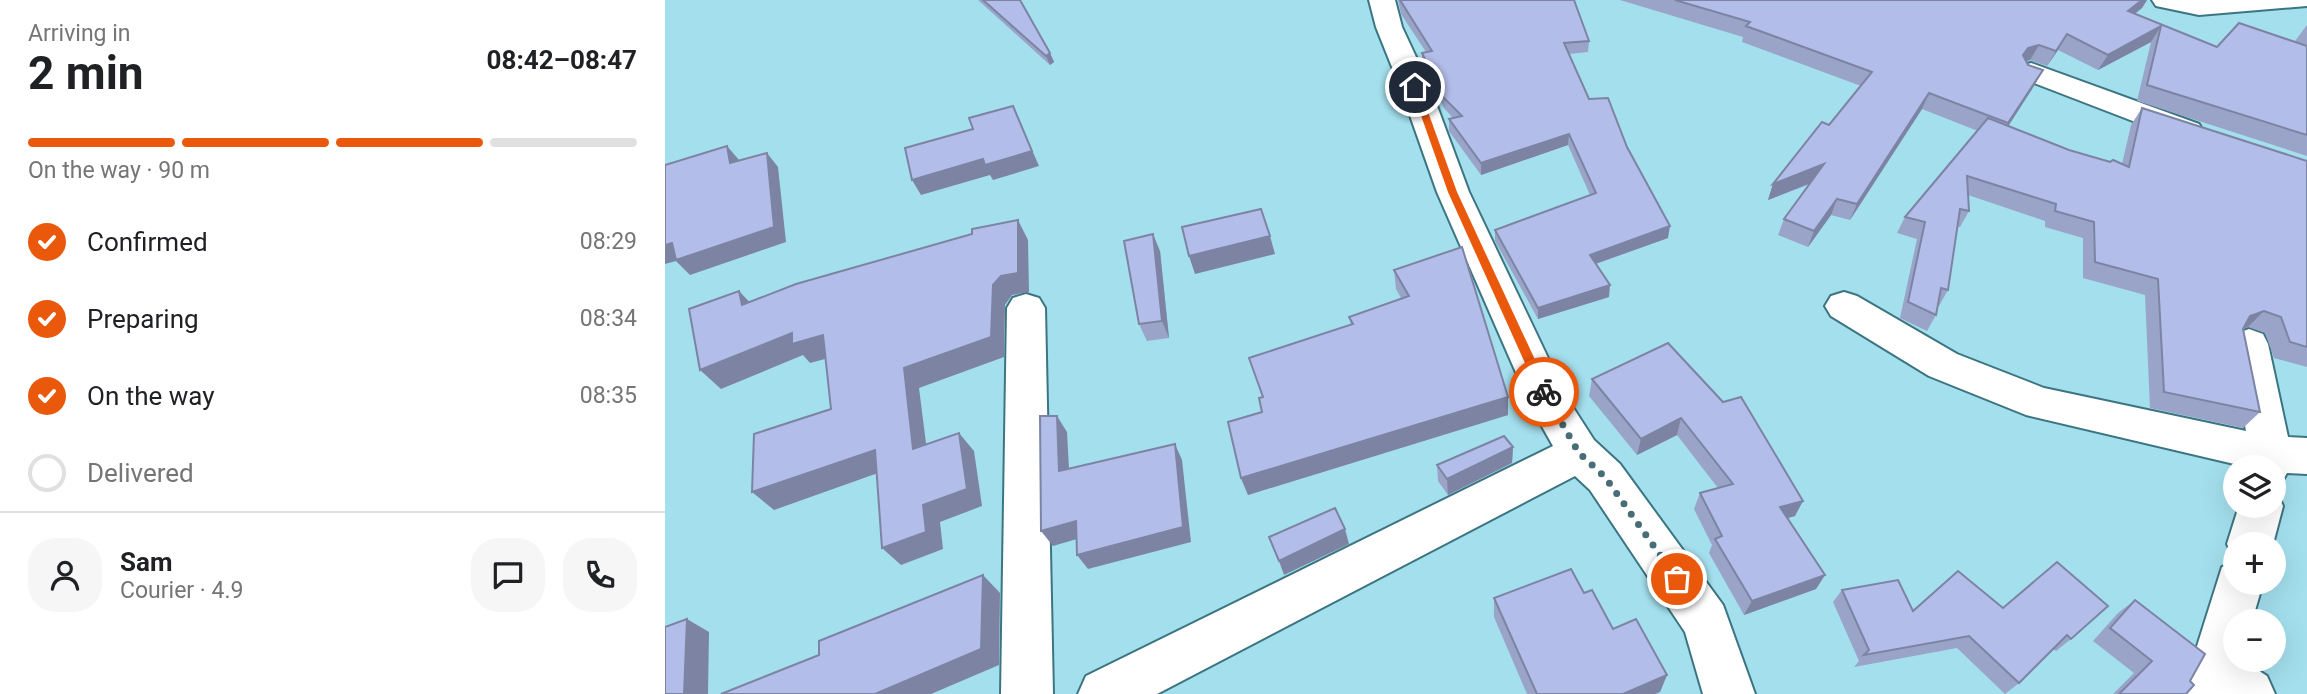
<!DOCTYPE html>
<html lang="en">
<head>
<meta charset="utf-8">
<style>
	body { margin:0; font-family:Roboto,sans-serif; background:#f6f6f6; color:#202124; height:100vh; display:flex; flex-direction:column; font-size:26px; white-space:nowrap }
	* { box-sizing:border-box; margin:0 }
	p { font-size:23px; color:#757577 }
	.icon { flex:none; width:38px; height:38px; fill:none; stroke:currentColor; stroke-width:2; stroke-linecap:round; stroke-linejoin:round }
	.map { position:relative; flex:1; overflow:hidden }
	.details { display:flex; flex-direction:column; background:#fff; width:665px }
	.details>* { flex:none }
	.buttons { position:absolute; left:1558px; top:455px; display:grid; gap:14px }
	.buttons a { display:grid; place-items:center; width:63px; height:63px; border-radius:50%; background:#fff; box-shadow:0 7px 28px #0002; font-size:35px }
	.pin { position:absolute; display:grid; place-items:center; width:60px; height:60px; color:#fff; margin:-30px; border:4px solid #fff; border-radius:50%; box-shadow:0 2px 7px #0007 }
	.courier { position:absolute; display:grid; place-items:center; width:70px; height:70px; margin:-35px; border:5px solid #ea580c; border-radius:50%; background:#fff; color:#222; box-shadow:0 2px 9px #0007 }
	.summary em { font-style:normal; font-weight:700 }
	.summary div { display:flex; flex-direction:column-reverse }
	.summary { display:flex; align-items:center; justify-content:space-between; height:119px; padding:0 28px }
	h1 { font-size:46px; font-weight:700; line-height:52px }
	.bar { display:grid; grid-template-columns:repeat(4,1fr); gap:10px 7px; align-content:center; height:84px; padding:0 28px }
	.bar i { height:9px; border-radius:5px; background:#e0e0e0 }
	.bar .current { background:#ea580c }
	.bar p { grid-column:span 4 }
	.line { display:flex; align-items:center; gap:18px; padding:0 28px; border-top:2px solid #e0e0e0 }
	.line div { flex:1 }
	.round { display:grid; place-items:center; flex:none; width:74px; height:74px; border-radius:28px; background:#f6f6f6 }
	ol { padding:0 28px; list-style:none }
	li { display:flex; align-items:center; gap:21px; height:77px }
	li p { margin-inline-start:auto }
	li .icon { padding:7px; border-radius:50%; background:#ea580c; color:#fff; stroke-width:4 }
	li:last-child { color:#757577 }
	li i { width:38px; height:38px; border:4px solid #e0e0e0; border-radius:50% }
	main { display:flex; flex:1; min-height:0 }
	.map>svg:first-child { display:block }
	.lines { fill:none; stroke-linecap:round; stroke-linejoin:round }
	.minor-casing { stroke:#3c7582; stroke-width:4 }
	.minor { fill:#fff; fill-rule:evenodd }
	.wall { fill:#9aa3c8 }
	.shaded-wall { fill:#7d84a3 }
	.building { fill:#b3bde9; stroke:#7d84a3; stroke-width:2 }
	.route { fill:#ea580c }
	.done { stroke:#496d76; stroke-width:7; stroke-dasharray:0 12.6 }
</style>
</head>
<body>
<main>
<section class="details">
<div class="summary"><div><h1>2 min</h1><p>Arriving in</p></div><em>08:42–08:47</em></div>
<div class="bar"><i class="current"></i><i class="current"></i><i class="current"></i><i></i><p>On the way · 90 m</p></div>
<ol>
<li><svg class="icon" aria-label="check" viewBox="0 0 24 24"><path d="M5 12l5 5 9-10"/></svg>Confirmed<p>08:29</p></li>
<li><svg class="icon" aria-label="check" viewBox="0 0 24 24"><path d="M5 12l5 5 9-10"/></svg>Preparing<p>08:34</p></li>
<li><svg class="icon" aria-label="check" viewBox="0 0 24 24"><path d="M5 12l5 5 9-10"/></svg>On the way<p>08:35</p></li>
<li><i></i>Delivered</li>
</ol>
<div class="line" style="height:126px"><a class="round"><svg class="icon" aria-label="person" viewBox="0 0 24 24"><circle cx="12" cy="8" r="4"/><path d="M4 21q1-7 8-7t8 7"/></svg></a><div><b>Sam</b><p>Courier · 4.9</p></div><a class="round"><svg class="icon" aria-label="chat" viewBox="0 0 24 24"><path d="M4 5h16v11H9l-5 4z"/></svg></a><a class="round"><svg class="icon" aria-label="phone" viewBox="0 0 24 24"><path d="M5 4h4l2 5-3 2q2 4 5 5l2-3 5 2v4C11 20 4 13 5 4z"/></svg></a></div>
</section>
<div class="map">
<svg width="1642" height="694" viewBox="0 0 1642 694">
	<rect width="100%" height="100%" fill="#a4dfed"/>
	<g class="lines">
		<defs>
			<g id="minor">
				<polygon points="704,0 730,0 737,27 765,87 804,192 902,398 929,440 955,464 1058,605 1090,694 1038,694 1020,632 925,490 910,476 492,694 413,694 421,676 888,446 866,407 772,192 735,87 711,27"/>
				<polygon points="1487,0 1642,0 1642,6 1534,15 1491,6"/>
				<polygon points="1366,63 1534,124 1538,131 1534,138 1523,140 1512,138 1356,78 1352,72 1356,66"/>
				<polygon points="1179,292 1192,296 1292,354 1379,388 1581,431 1565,344 1570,334 1584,329 1598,334 1603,344 1623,437 1642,438 1642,474 1622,473 1618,480 1608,483 1608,467 1582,467 1361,415 1264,376 1166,316 1160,306 1166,296"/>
				<polygon points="361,294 374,298 380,308 388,694 336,694 342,308 348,298"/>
				<polygon points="1608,491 1612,492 1618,506 1608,544 1570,544 1569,559 1562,544 1574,506 1608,506"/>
				<polygon points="1570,563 1570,583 1598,583 1587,621 1570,621 1570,660 1577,660 1602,676 1610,694 1508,694 1528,659 1557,567"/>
			</g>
		</defs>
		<use href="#minor" class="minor-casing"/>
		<use href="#minor" class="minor"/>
	</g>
	<g class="wall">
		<polygon points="313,0 355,0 385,53 389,62 385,65"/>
		<polygon points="733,0 909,0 924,41 923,52 904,54 924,99 962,147 1003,238 931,264 944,297 873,319 830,241 830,230 925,195 903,145 816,175 784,131 784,119 788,118 779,108 757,65 757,53 761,52 736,14"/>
		<polygon points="955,0 1482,0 1477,8 1470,14 1552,47 1631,42 1630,41 1642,25 1642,156 1472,101 1486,42 1433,70 1393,50 1382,66 1365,60 1362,62 1363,65 1378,70 1369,86 1343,126 1404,150 1457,164 1466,125 1477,108 1642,161 1642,367 1609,358 1600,333 1583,327 1578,329 1595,412 1578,428 1485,408 1480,295 1418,278 1418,238 1380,227 1380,221 1303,195 1304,211 1295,227 1293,227 1283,290 1274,306 1273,306 1271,315 1262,331 1235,318 1252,239 1232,233 1240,217 1313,131 1257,109 1185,220 1166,215 1143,247 1113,235 1119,219 1145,184 1103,200 1108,184 1164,125 1196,86 1077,42 1078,37"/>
		<polygon points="495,251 504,338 482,341 474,324"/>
		<polygon points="729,270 843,415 583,495 576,478 597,412 686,325 684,317 736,298 731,289"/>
		<polygon points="1003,343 1130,516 1123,518 1160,575 1151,589 1079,615 1044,553 1047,545 1029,509 1035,493 1053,488 1012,435 972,455 924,396 927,379"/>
		<polygon points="848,447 847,463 783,495 773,481 772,465"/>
		<polygon points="1392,562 1406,639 1391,651 1388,649 1354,683 1340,694 1292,648 1189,667 1194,661 1168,602 1177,590 1248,611 1338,608"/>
		<polygon points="919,593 948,629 1002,675 995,692 990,694 862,694 829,617 829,598"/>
		<polygon points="1470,600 1525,681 1521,694 1448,694 1469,673 1428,641 1453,613"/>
	</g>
	<g class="shaded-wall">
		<polygon points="1477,0 1482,0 1477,8 1453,26 1463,11"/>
		<polygon points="1496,26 1486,42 1433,70 1443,55"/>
		<polygon points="1402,34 1393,50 1382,66 1391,51"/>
		<polygon points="1374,45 1365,60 1355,63 1358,55 1363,48"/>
		<polygon points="385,53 389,62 385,65 381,56"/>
		<polygon points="1378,70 1369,86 1335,139 1343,123"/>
		<polygon points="1264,93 1257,109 1185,220 1192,204"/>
		<polygon points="348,106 374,166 328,180 325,175 256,195 247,180"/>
		<polygon points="904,134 903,145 816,175 816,163"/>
		<polygon points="62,146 74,160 65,163"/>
		<polygon points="102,153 113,167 121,242 25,275 11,261 0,264 0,245 7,243"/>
		<polygon points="1159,164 1153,180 1103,200 1108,184"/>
		<polygon points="1172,199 1166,215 1143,247 1149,231"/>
		<polygon points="353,220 363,240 364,292 347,295 340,305 339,357 254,388 264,467 248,449 239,368 328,285"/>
		<polygon points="1005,226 1003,238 924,266 925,255"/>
		<polygon points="488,234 495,251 504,338 497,321"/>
		<polygon points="605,236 610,254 530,274 524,256"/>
		<polygon points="945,285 944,297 873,319 873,308"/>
		<polygon points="74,291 93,311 77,305"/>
		<polygon points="1599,311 1583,327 1569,332 1585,316"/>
		<polygon points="127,333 158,335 175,355 145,363 138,355 56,389 35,370"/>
		<polygon points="843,397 843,415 583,495 576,478"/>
		<polygon points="392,416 402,432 405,487 394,471"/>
		<polygon points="1016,418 1012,435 972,455 976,439"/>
		<polygon points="294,433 309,451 317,506 275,522 278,549 236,565 217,548 258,505"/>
		<polygon points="510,444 517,460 526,542 423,569 412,555"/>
		<polygon points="848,447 847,463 783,495 782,479"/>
		<polygon points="210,450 227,468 109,510 87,492"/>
		<polygon points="1138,501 1130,516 1108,522 1115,507"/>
		<polygon points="411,521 422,536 388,546 376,531"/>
		<polygon points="680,529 684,544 619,575 614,561"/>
		<polygon points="318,575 335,593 334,665 266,694 210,694"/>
		<polygon points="1160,575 1151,589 1079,615 1087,601"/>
		<polygon points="22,619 44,632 43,694 19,694"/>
		<polygon points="1002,675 995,692 990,694 958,694"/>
	</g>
	<g class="building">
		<polygon points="318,0 355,0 385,53 381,56"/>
		<polygon points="735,0 909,0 924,41 899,43 924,99 943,98 962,147 1005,226 925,255 945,285 873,308 830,230 931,193 904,134 816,163 784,119 797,116 778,97 757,53 767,51"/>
		<polygon points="1010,0 1477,0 1463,11 1552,47 1574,23 1642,46 1642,135 1482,85 1496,26 1443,55 1402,34 1391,51 1374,45 1363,48 1358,55 1363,65 1378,70 1343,123 1264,93 1192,204 1172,199 1149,231 1119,219 1159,164 1108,184 1157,122 1164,125 1207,72 1081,26 1085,22"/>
		<polygon points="348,106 367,151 320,165 318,159 247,180 240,148 308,129 304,118"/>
		<polygon points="1477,108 1642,161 1642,347 1625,342 1616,317 1599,311 1585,316 1578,329 1595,412 1499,392 1493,279 1430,262 1429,222 1390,211 1391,204 1302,176 1304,211 1295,209 1283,290 1276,288 1271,315 1243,302 1260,222 1240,217 1323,118 1404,150 1445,162 1448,160 1464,167"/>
		<polygon points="62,146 65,163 102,153 109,227 11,260 7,243 0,245 0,165"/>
		<polygon points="596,209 605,236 524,256 517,227"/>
		<polygon points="353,220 353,273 336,276 328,285 326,337 239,368 248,449 294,433 302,489 258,505 261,532 217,548 210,450 87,492 89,434 166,409 158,335 127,344 127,333 35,370 24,309 74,291 77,305 131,284 307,234 307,229"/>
		<polygon points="488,234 497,321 474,324 459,241"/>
		<polygon points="797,247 843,397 576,478 563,422 597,412 594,398 598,397 584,358 688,324 684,317 744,296 729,270"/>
		<polygon points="1003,343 1058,402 1076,397 1138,501 1115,507 1160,575 1087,601 1050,539 1057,536 1035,493 1068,484 1016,418 976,439 927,379"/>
		<polygon points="375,416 392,416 394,471 510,444 518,527 412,555 411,521 376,531"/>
		<polygon points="839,436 848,447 782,479 772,465"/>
		<polygon points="670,508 680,529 614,561 604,537"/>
		<polygon points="1392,562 1443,606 1406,639 1402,635 1354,683 1304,636 1199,655 1204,650 1177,590 1233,580 1248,611 1293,571 1338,608"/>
		<polygon points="906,569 919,593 927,590 948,629 971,619 1002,675 958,694 872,694 829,598"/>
		<polygon points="318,575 316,649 210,694 56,694 154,655 154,641"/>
		<polygon points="1470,600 1540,654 1525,681 1529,685 1521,694 1454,694 1487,661 1445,628"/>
		<polygon points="22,619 19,694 0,694 0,627"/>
	</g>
	<polygon class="route" points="750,84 754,87 792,192 885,392 883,395 875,395 873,392 783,192 746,87"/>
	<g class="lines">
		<polyline class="done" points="879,392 914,453 940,477 1012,579"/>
	</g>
</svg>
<div class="buttons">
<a><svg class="icon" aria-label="layers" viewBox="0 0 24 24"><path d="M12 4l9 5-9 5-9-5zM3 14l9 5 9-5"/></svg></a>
<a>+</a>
<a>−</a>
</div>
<div class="pin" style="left:1012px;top:579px;background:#ea580c"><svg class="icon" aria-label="bag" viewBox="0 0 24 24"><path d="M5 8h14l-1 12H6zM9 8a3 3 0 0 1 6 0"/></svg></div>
<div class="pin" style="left:750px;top:87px;background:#1f2937"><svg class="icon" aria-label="home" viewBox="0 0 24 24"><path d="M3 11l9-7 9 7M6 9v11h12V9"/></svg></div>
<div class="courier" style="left:879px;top:392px"><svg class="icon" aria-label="bike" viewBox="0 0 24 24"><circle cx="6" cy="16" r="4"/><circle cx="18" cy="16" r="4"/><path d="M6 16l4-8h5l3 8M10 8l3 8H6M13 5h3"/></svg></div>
</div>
</main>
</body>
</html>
